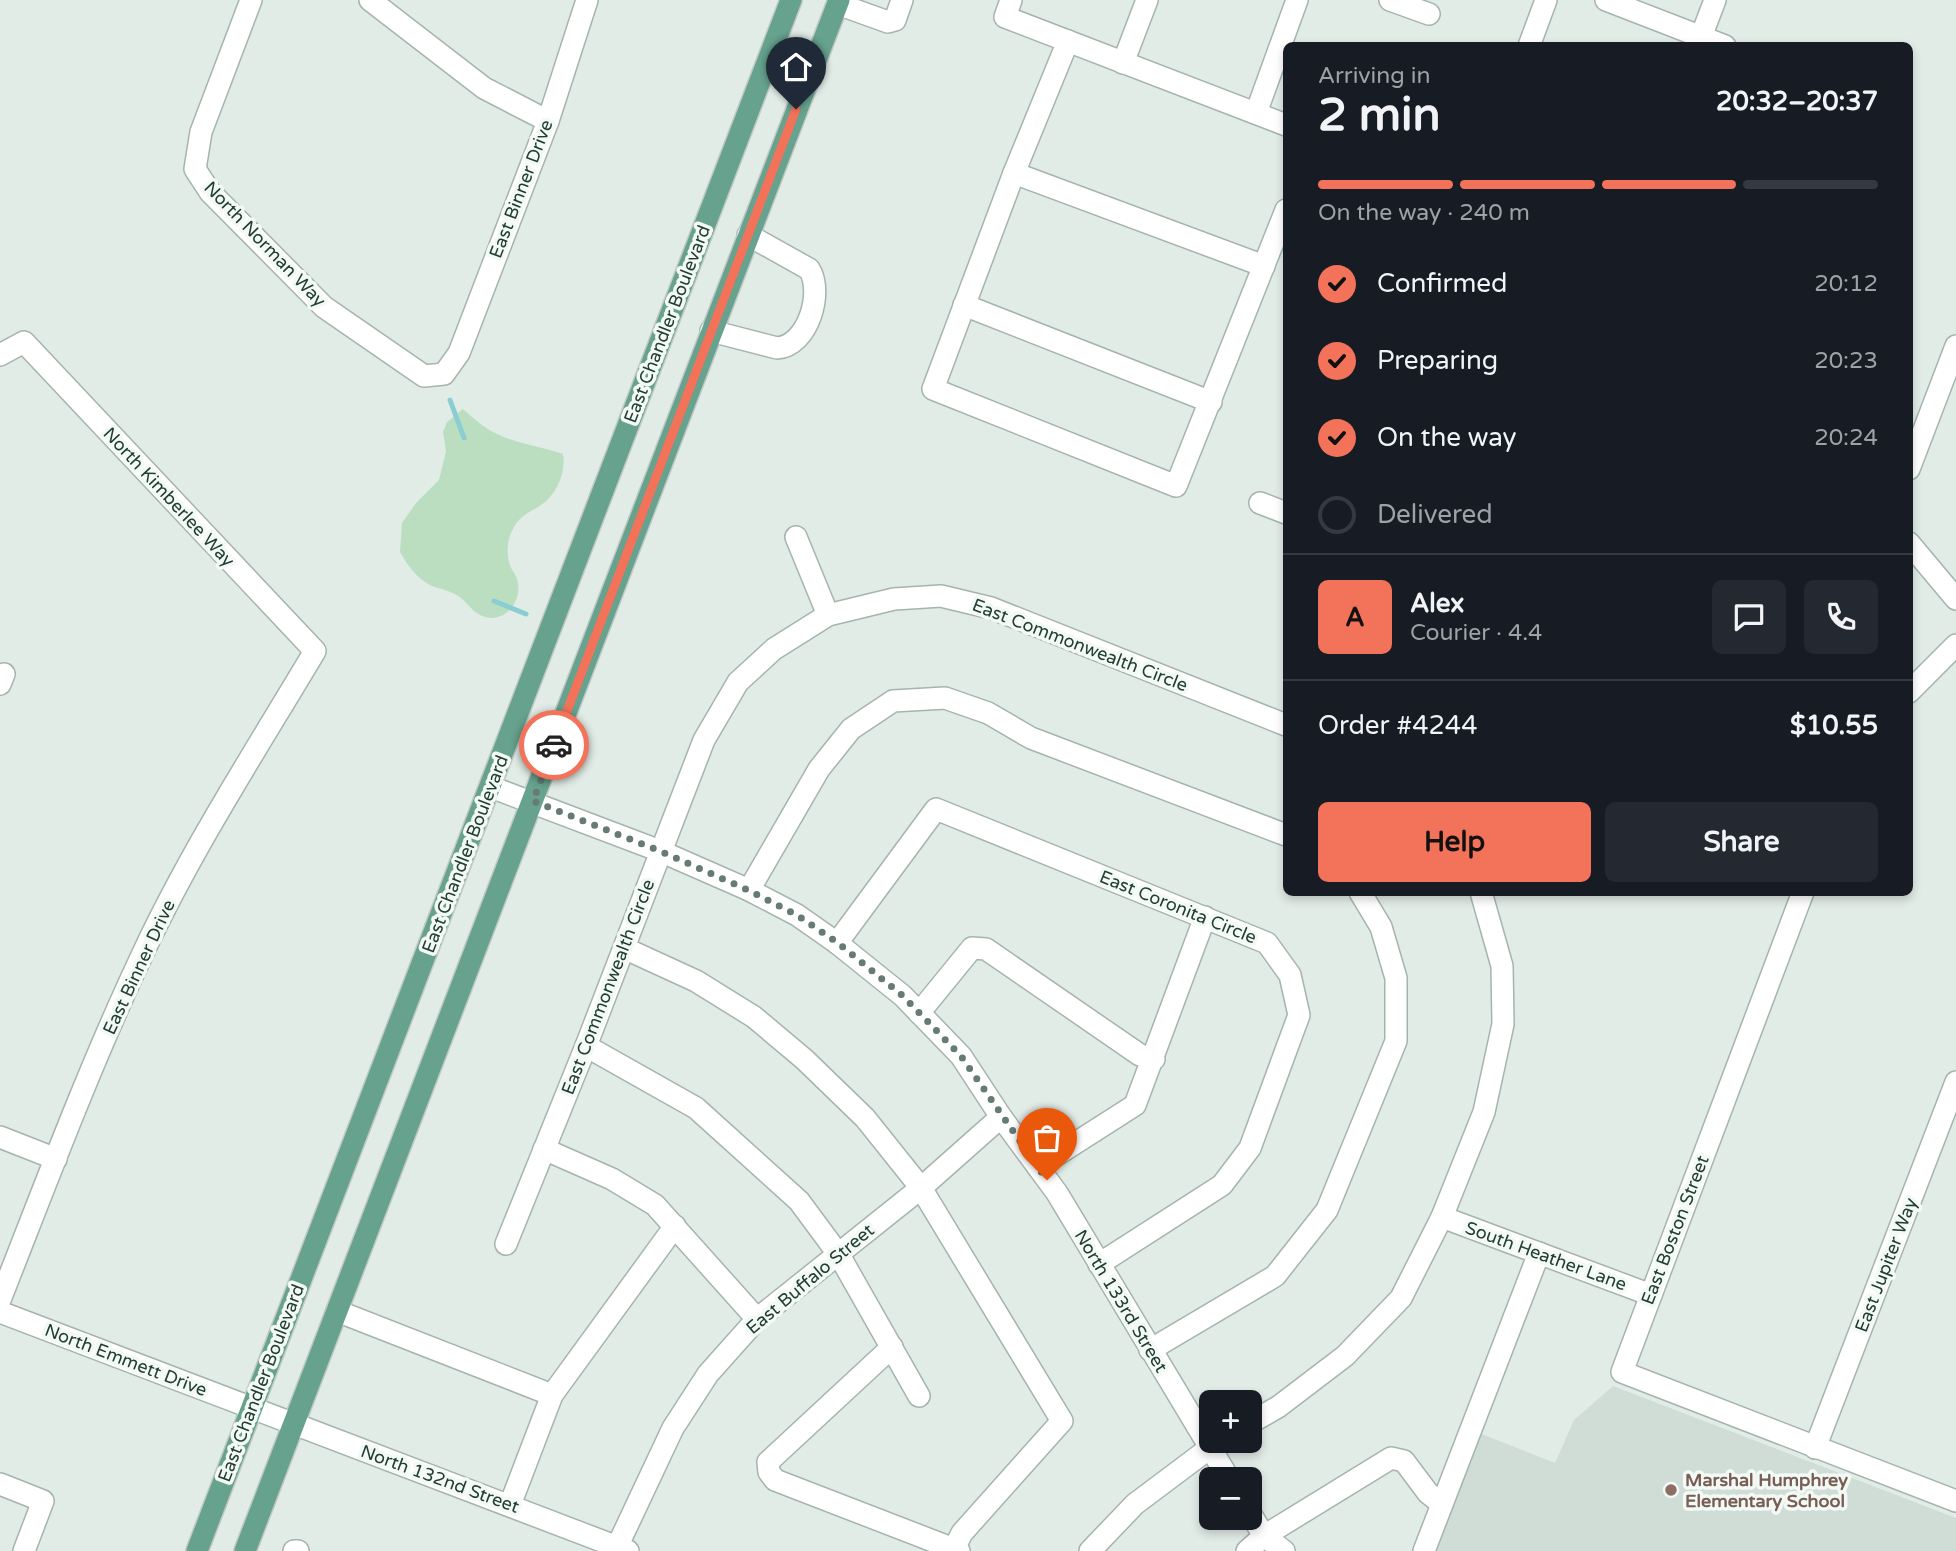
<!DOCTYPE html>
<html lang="en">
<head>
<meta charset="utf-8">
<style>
	body { margin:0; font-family:"Varela Round",sans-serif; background:#242831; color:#f1f3f6; height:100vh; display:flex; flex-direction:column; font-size:26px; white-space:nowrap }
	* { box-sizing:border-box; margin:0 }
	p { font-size:23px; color:#9ea1a6 }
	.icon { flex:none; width:38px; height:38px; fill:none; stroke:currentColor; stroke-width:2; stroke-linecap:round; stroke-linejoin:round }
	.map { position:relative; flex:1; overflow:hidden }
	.sheet { position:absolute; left:1283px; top:42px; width:630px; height:854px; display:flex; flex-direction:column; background:#171b24; border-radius:10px; box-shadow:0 4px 10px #0003 }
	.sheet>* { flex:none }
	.buttons { position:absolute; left:1199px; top:1390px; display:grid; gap:14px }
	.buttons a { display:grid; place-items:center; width:63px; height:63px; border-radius:10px; background:#171b24; box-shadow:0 4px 10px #0003; font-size:35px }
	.pin { position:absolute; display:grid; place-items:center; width:60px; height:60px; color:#fff; margin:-72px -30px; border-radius:50% 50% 50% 0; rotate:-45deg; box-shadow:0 0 7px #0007 }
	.pin .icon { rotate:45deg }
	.courier { position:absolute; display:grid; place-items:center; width:70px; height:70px; margin:-35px; border:5px solid #f3725a; border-radius:50%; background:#fff; color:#222; box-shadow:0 2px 9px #0007 }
	.summary em { font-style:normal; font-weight:700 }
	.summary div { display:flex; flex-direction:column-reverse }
	.summary { display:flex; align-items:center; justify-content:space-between; height:119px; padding:0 35px }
	h1 { font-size:46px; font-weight:700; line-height:52px }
	.bar { display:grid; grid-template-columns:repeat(4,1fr); gap:10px 7px; align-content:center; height:84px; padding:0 35px }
	.bar i { height:9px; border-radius:5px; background:#363941 }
	.bar .active { background:#f3725a }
	.bar p { grid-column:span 4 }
	.line { display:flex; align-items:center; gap:18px; padding:0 35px; border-top:2px solid #363941 }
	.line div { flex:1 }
	.round { display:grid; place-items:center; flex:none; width:74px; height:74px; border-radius:10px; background:#242831 }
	ol { padding:0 35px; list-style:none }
	li { display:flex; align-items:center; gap:21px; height:77px }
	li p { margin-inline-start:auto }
	li .icon { padding:7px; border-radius:50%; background:#f3725a; color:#111; stroke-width:4 }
	li:last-child { color:#9ea1a6 }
	li i { width:38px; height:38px; border:4px solid #363941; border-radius:50% }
	.action { display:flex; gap:14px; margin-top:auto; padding:14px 35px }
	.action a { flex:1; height:80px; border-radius:10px; background:#f3725a; color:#111; font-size:28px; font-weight:700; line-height:80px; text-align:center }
	.action a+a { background:#242831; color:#f1f3f6 }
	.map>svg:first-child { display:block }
	.built { fill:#d0dcd6 }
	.green { fill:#bbdec1 }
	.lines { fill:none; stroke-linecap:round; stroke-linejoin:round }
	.stream { stroke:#8acdd2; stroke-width:5 }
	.minor-casing { stroke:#a5b4ae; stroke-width:24 }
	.major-casing { stroke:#c1c9c6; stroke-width:24 }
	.minor { stroke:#fff; stroke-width:21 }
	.major { stroke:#66a28e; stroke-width:21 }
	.done { stroke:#657b73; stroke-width:7; stroke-dasharray:0 12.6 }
	.route { stroke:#f3725a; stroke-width:9 }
	.education-dot { fill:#8d6e63; stroke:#f3f9f5; stroke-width:2.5 }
	.labels { text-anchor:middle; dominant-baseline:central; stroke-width:7; stroke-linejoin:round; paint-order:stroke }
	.street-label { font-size:18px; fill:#223e34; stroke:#f3f9f5 }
	.education-label { font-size:18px; font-weight:bold; fill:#785e54; stroke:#f3f9f5; text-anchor:start }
</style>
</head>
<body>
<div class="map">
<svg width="1956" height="1551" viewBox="0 0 1956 1551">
	<rect width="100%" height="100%" fill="#e2ece7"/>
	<polygon class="built" points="1613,1386 1956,1518 1956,1551 1434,1551 1479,1433 1555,1463 1574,1420"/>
	<path class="green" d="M463,409c12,11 25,22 41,28 19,8 39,10 59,17 3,19 -6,40 -22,51 -12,8 -21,10 -28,24 -6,10 -7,25 -3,36 1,5 6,9 7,14 7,22 -13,46 -35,37 -9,-4 -13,-11 -20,-17 -9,-8 -19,-9 -30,-13 -15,-7 -24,-20 -32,-34l2,-29 14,-20 23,-23 7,-29 -3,-19 4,-10z"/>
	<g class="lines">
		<g class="stream">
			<polyline points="450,400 464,438"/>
			<polyline points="494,601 526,614"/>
		</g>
		<defs>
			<g id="minor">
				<polyline points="251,0 201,132 195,169 210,192 324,307 424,376 444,374 459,353 548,121 587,0"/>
				<polyline points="370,0 484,88 548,121"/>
				<polyline points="1011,0 1005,17 1286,125"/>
				<polyline points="1390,0 1429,14"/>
				<polyline points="1606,0 1725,46"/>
				<polyline points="838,4 888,22 895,20 902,0"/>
				<polyline points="1701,37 1715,0"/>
				<polyline points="1068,41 1014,173 933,389 1176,486 1286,210"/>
				<polyline points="1529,46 1546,0"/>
				<polyline points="1123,63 1147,0"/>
				<polyline points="1256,113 1297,0"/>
				<polyline points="1014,173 1264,266"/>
				<polyline points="964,305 1211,402"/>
				<path d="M711,331l66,17c31,-2 47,-56 32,-79l-61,-34"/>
				<path d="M0,355l24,-13 291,309c-59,99 -122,196 -171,300 -54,114 -98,232 -144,349"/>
				<polyline points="1909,469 1956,346"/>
				<polyline points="1260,503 1286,513"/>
				<polyline points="796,537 828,615"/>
				<polyline points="1909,543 1956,599"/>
				<polyline points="0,684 4,674"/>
				<polyline points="1909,692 1956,645"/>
				<polyline points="491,787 660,851 749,890 797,915 837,943 903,996 961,1056 1001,1117 1057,1193 1229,1479"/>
				<polyline points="749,890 819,769 851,729 893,701 945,698 988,713 1031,738 1286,835"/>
				<polyline points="1803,892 1622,1372 1956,1501"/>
				<polyline points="837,943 936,809 1267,943 1290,975 1299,1015 1250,1148 1222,1185 1099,1264"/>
				<polyline points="624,948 696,981 754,1017 804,1059 865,1118 921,1188 1062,1421 962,1533 954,1549"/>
				<polyline points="919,1013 972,948 986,949 1140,1055 1154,1059"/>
				<polyline points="586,1046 696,1108 799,1201 839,1255 919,1396"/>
				<polyline points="0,1137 56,1159"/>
				<polyline points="544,1149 612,1179 655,1205 757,1319"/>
				<polyline points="1038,1167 1135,1105 1205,917"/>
				<polyline points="1442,1217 1651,1295"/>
				<polyline points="506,1244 586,1046 704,740 738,682 774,649 828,615 894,599 941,596 991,608 1286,725"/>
				<polyline points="337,1311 552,1395"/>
				<polyline points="0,1312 628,1551"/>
				<polyline points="892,1347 768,1462 769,1472 775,1480 959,1551"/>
				<polyline points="1150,1350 1275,1276 1327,1210 1396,1041 1396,978 1381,927 1360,892"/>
				<polyline points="1250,1423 1278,1407 1345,1356 1401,1298 1442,1217 1484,1112 1503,1024 1502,966 1481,892"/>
				<polyline points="1815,1448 1956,1082"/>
				<polyline points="0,1484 43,1501 24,1551"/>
				<polyline points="510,1505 552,1395 675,1226"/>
				<polyline points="1250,1513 1264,1536 1284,1551"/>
				<polyline points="617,1547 673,1428 708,1374 757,1319 921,1188 1001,1117"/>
				<polyline points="294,1551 298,1551"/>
				<polyline points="1090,1551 1135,1504 1219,1441"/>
				<polyline points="1247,1551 1264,1536 1391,1458 1404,1461 1428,1493 1442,1504"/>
				<polyline points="1424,1551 1539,1253"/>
			</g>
			<g id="major">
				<polyline points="197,1551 791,0"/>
				<polyline points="245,1551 839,0"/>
			</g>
		</defs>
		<use href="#minor" class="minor-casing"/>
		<use href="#major" class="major-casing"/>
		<use href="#minor" class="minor"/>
		<use href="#major" class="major"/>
	</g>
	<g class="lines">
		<polyline class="done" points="554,745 533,801 660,851 748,890 797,915 838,943 903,996 961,1056 1047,1180"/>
		<polyline class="route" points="554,745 796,109"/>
	</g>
	<circle class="education-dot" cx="1671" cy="1490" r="7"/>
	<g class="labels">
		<g class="street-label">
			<text transform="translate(521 189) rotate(-69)">East Binner Drive</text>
			<text transform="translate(265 244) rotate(46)">North Norman Way</text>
			<text transform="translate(667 324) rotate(-69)">East Chandler Boulevard</text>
			<text transform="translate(169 497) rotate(47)">North Kimberlee Way</text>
			<text transform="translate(1080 645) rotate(21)">East Commonwealth Circle</text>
			<text transform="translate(465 854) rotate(-69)">East Chandler Boulevard</text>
			<text transform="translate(1178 907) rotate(22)">East Coronita Circle</text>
			<text transform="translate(139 967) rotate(-65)">East Binner Drive</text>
			<text transform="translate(608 987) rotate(-69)">East Commonwealth Circle</text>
			<text transform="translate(1675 1230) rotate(-69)">East Boston Street</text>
			<text transform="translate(1546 1256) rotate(20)">South Heather Lane</text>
			<text transform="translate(1886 1265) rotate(-69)">East Jupiter Way</text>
			<text transform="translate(810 1279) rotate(-40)">East Buffalo Street</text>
			<text transform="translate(1121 1301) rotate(59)">North 133rd Street</text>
			<text transform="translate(126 1360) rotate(21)">North Emmett Drive</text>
			<text transform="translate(261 1383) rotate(-69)">East Chandler Boulevard</text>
			<text transform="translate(440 1479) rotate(20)">North 132nd Street</text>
		</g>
		<g class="education-label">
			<text x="1685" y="1480">Marshal Humphrey<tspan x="1685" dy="21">Elementary School</tspan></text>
		</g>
	</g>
</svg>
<div class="buttons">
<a>+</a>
<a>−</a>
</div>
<div class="pin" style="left:1047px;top:1180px;background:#ea580c"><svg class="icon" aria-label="bag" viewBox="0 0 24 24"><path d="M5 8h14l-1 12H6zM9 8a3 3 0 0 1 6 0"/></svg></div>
<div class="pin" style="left:796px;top:109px;background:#1f2937"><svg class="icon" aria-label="home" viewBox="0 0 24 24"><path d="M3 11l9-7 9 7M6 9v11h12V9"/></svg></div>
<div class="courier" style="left:554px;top:745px"><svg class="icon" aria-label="car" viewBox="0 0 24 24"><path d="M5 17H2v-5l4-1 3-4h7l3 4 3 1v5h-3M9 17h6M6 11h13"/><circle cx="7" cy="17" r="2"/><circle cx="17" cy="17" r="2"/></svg></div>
<section class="sheet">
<div class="summary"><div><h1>2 min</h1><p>Arriving in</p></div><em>20:32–20:37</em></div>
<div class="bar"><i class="active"></i><i class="active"></i><i class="active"></i><i></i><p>On the way · 240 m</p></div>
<ol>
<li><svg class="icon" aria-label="check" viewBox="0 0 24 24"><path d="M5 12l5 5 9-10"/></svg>Confirmed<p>20:12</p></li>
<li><svg class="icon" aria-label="check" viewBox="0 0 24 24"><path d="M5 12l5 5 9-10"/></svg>Preparing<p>20:23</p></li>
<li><svg class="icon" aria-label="check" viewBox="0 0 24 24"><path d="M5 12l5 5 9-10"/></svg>On the way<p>20:24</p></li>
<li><i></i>Delivered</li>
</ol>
<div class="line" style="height:126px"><b class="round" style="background:#f3725a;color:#111">A</b><div><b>Alex</b><p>Courier · 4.4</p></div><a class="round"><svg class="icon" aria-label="chat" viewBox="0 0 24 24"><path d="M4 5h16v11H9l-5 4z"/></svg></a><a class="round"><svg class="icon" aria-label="phone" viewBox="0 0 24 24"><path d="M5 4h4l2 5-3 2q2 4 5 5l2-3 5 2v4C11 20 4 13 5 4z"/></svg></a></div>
<div class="line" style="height:91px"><div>Order #4244</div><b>$10.55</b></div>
<div class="action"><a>Help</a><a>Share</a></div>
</section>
</div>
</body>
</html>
